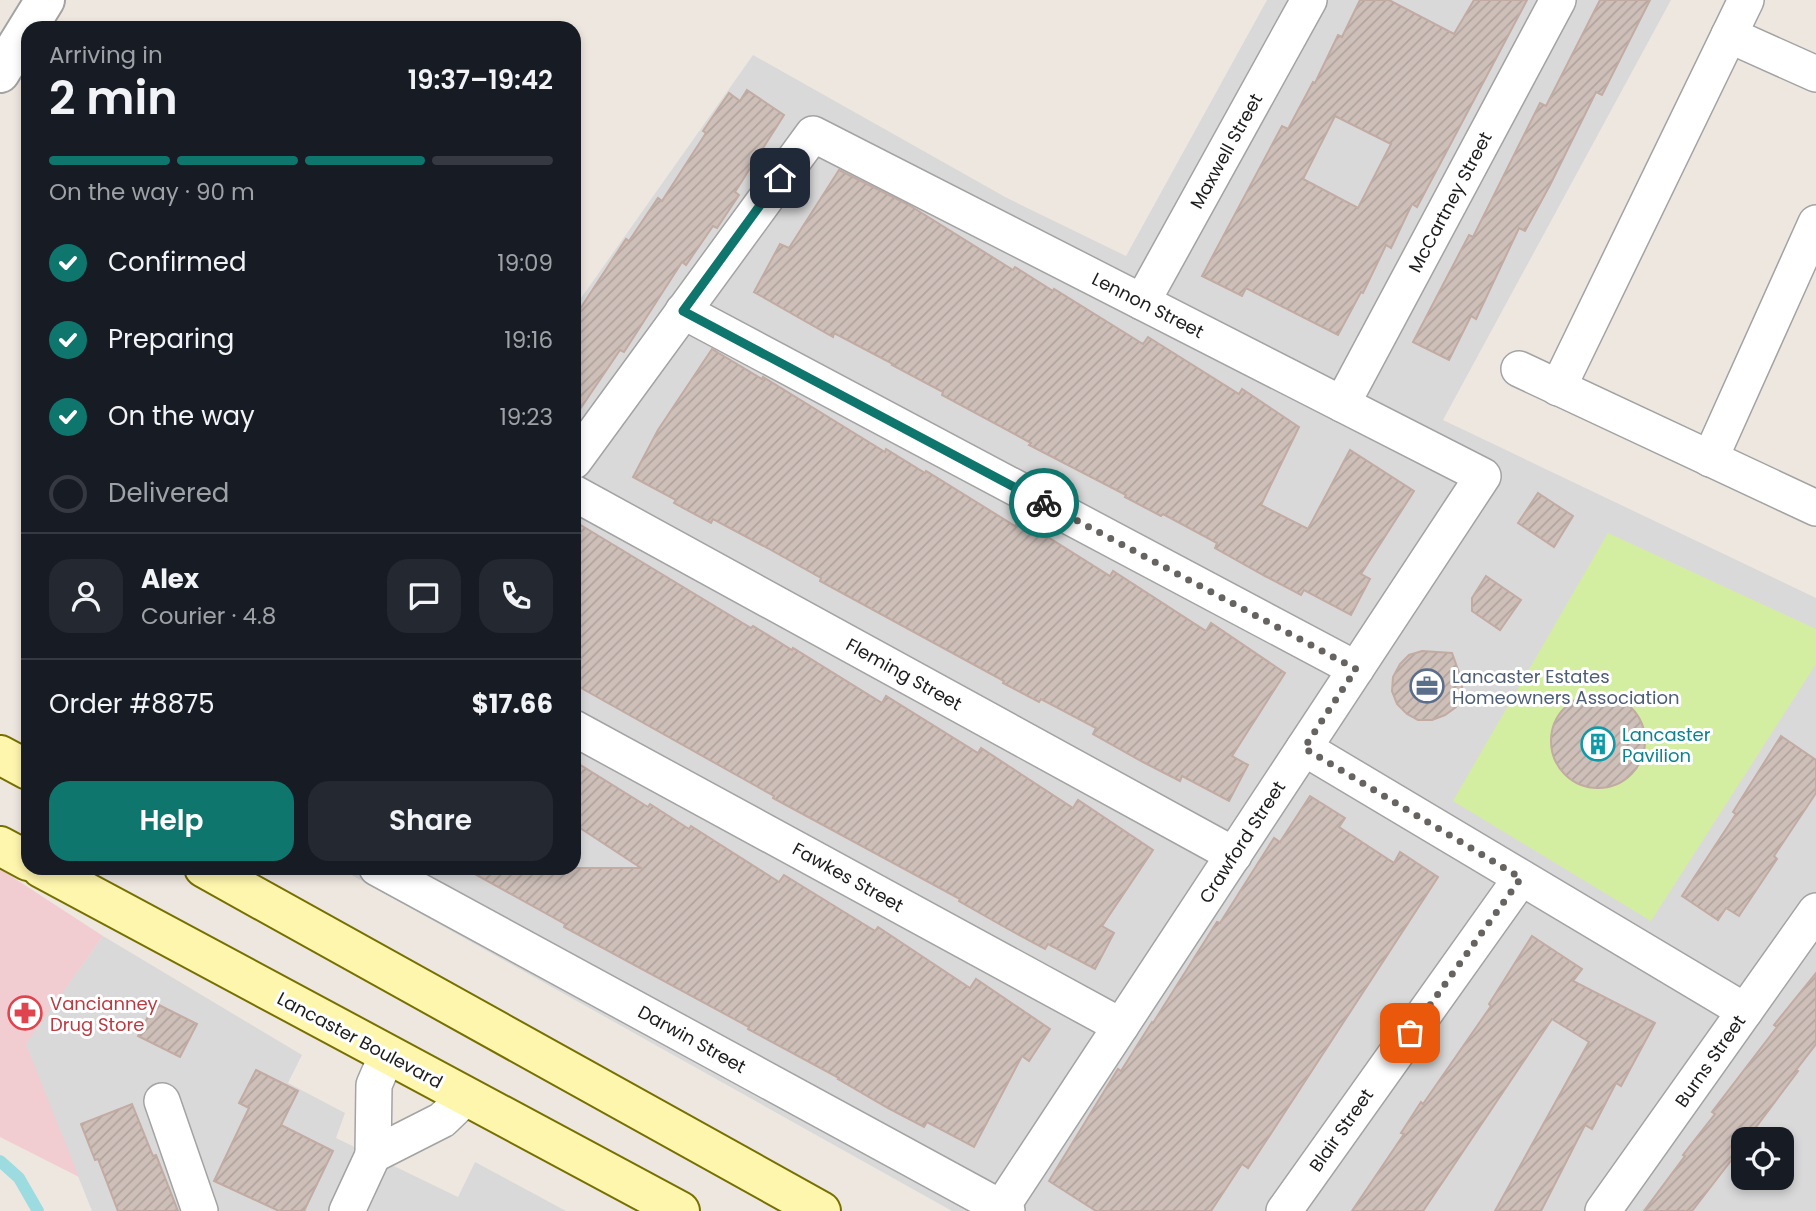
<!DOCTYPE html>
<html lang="en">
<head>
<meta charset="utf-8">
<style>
	body { margin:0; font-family:Poppins,sans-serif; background:#242831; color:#f1f3f6; height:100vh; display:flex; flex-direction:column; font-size:26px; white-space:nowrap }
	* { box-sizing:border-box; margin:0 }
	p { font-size:23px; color:#9ea1a6 }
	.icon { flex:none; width:38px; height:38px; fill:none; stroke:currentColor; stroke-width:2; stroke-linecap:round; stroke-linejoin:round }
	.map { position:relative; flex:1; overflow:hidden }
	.details { position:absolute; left:21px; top:21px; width:560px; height:854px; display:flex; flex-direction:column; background:#171b24; border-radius:21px; box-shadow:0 4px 10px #0003 }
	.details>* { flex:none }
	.controls { position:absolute; left:1731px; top:1127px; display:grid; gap:14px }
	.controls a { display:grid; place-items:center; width:63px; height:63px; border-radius:14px; background:#171b24; box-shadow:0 4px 10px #0003; font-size:35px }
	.pin { position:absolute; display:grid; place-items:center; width:60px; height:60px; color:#fff; margin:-30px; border-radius:14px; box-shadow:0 4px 10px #0006 }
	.courier { position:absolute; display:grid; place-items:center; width:70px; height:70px; margin:-35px; border:5px solid #0f766e; border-radius:50%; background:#fff; color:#222; box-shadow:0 2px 9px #0007 }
	.summary em { font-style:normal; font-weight:600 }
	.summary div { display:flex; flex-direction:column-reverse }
	.summary { display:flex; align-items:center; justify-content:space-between; height:119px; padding:0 28px }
	h1 { font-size:46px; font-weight:600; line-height:52px }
	.bar { display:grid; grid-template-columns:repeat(4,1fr); gap:10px 7px; align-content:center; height:84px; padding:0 28px }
	.bar i { height:9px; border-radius:5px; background:#363941 }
	.bar .active { background:#0f766e }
	.bar p { grid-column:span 4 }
	.line { display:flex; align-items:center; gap:18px; padding:0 28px; border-top:2px solid #363941 }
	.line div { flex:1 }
	.round { display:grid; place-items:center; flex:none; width:74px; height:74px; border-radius:21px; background:#242831 }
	ol { padding:0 28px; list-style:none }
	li { display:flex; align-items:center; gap:21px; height:77px }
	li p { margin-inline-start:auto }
	li .icon { padding:7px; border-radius:50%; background:#0f766e; color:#fff; stroke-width:4 }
	li:last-child { color:#9ea1a6 }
	li i { width:38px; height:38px; border:4px solid #363941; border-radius:50% }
	.action { display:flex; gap:14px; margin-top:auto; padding:14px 28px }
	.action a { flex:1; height:80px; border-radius:21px; background:#0f766e; color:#fff; font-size:28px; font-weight:600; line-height:80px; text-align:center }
	.action a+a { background:#242831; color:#f1f3f6 }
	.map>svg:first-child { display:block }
	.residential { fill:#dad9d9; fill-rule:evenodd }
	.commercial { fill:#f1cdd1 }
	.grass { fill:#d3eea1 }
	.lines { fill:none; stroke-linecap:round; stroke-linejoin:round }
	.stream { stroke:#9cdce0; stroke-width:12 }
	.building { fill:url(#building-hatch); stroke:#c1aba2; stroke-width:2; fill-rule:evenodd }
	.minor-casing { stroke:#a3a3a3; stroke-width:38 }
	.tertiary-casing { stroke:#a3a3a3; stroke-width:42 }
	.secondary-casing { stroke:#767000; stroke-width:42 }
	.minor { stroke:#fff; stroke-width:35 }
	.tertiary { stroke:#fff; stroke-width:38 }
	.secondary { stroke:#fff6ae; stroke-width:38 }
	.done { stroke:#666361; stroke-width:7; stroke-dasharray:0 12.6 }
	.route { stroke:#0f766e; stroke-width:9 }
	.labels { text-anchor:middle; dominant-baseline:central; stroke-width:6; stroke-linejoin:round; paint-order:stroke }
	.street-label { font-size:18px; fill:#1c1c1c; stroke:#fff }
	.service-label { font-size:18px; fill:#4e5e75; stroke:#fff; text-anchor:start }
	.culture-label { font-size:18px; fill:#0d838f; stroke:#fff; text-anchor:start }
	.health-label { font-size:18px; fill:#be3a42; stroke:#fff; text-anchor:start }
</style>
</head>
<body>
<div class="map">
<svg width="1816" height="1211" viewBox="0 0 1816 1211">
	<defs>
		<pattern id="building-hatch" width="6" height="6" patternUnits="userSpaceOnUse" patternTransform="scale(1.75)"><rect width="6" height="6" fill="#cebfb9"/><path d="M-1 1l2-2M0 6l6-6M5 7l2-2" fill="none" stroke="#b0a49e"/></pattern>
	</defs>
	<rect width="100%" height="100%" fill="#eee7e0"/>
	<g class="residential">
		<path d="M1267,0h404l-228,420 373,178v613h-864l-613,-343h235v-560l179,-253 254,143 119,58zM1743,1139h39v39h-39z"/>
		<polygon points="103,936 302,1055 288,1083 345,1113 336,1138 458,1197 475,1162 566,1211 92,1211 25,1044"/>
	</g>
	<polygon class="commercial" points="0,869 103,936 26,1044 79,1177 0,1137"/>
	<polygon class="grass" points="1608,533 1816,629 1816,664 1651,921 1453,801"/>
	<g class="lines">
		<polyline class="stream" points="0,1161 19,1178 38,1211"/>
	</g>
	<g class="building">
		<path d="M1360,0h29l65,34 20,-34h53l-110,207 -5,-3 -21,44 -5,-3 -23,48 -2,-1 -23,43 -92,-47 -4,8 -40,-20 80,-150 6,3 25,-47 2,1 23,-48 4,2zM1335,116l56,28 -33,64 -55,-29z"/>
		<polygon points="1600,0 1650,0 1602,95 1596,92 1550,185 1525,231 1519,228 1476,319 1471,316 1449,360 1413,342 1469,235 1473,237 1540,103 1546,106"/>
		<polygon points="747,90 784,115 735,192 739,195 717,228 713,226 686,265 682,262 624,352 620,350 574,418 574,318 626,239 629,241 658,198 662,201 706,133 703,131 729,93 740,101"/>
		<polygon points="839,170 909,205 1013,270 1015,267 1053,291 1054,289 1143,344 1148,337 1239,394 1242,389 1299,427 1261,505 1308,529 1350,450 1414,491 1361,574 1370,579 1351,615 1304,590 1301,595 1265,576 1215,548 1217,543 1163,514 1161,516 1125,497 1126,495 1029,445 1031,443 942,395 943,392 892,365 893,364 834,333 833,337 754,292 780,244 789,248"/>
		<polygon points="712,349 762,379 763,377 885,452 886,449 925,473 926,471 1015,526 1019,519 1110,576 1113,571 1206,631 1211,623 1285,673 1232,756 1248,765 1229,801 1182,776 1180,781 1143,762 1093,734 1096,728 1041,699 1039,702 1003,683 1004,681 820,581 821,578 771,550 713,519 711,523 674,503 676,500 633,477 658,430"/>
		<polygon points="1538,493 1573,516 1554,547 1518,523"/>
		<polygon points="574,521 751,628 753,626 792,650 793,648 882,703 886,696 978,753 981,748 1073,808 1078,800 1153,850 1102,926 1114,933 1095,969 1048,944 1045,949 1008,929 959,901 960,899 773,798 774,796 574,684"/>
		<polygon points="1486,576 1521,600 1500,630 1472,611 1472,598"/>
		<polygon points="1422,651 1452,653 1462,681 1462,695 1456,707 1445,715 1432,720 1418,720 1407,714 1397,704 1392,691 1393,677 1400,664 1409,655"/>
		<circle cx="1598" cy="741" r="47"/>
		<polygon points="1781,736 1816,760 1816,793 1774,856 1777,859 1739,916 1726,908 1718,920 1682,896 1736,814 1733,812"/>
		<polygon points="574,761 648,807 650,804 689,829 691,826 779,882 784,875 875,931 878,927 970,988 976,979 1050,1029 1029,1061 1022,1056 974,1147 927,1122 924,1127 888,1108 838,1079 839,1078 748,1029 749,1027 564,927 565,924 464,868 641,868 574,824"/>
		<polygon points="1310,796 1345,818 1339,827 1394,863 1400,852 1438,877 1270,1135 1248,1168 1242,1164 1211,1211 1096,1211 1049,1181 1118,1069 1121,1071 1152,1022 1153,1023 1217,922 1220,923 1274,838 1280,842"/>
		<polygon points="1532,936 1582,969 1573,981 1655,1023 1621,1086 1616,1083 1592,1129 1585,1125 1541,1211 1495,1211 1589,1042 1552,1019 1423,1211 1352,1211 1404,1134 1401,1133 1421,1102 1423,1104 1491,1006 1489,1004"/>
		<polygon points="1816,973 1816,1044 1796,1070 1798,1071 1747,1139 1743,1139 1743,1145 1692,1211 1644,1211 1685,1156 1683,1155 1715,1114 1712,1112 1777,1027 1774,1025"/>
		<polygon points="155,1003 197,1024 180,1057 138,1036"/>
		<polygon points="256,1070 298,1091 281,1125 333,1151 304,1211 279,1211 214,1181 249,1108 239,1103"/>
		<polygon points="132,1104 153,1156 156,1155 178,1211 118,1211 98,1159 95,1160 81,1124"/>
	</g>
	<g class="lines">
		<defs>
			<g id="minor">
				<polyline points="1729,35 1816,74"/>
				<polyline points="1142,302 1309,0"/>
				<polyline points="683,311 1356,669"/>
				<polyline points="1519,369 1816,508"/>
				<polyline points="1558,388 1746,0"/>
				<polyline points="1342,404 1558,0"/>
				<polyline points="1710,459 1816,223"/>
				<polyline points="574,461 813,134 1483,476 1001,1208"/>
				<polyline points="574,493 1234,855"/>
				<polyline points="574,728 1121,1026"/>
				<polyline points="1304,748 1745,1011"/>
				<polyline points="377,868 1007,1211"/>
				<polyline points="387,1055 374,1085 373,1155 442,1120 466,1097"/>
				<polyline points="162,1101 200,1211"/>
				<polyline points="347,1211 373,1155"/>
				<polyline points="1284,1211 1521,878"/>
				<polyline points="1603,1211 1816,911"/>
			</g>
			<polyline id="tertiary" points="0,73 45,0"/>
			<g id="secondary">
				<polyline points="0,755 28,770"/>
				<polyline points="0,846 28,861"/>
				<polyline points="41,868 680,1211"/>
				<polyline points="204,868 821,1211"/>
			</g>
		</defs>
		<use href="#minor" class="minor-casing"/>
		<use href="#tertiary" class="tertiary-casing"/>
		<use href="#secondary" class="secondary-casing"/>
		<use href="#minor" class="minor"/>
		<use href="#tertiary" class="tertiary"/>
		<use href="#secondary" class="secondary"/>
	</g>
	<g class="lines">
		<polyline class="done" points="1044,503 1356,669 1304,748 1521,878 1410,1033"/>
		<polyline class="route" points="780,178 683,311 1044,503"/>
	</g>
	<defs>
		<symbol id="office-ring" viewBox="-11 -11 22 22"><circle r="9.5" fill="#fff" stroke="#5c6f8a" stroke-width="1.5"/><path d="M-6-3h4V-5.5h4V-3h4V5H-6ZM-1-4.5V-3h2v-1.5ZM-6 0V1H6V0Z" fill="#5c6f8a"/></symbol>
		<symbol id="building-ring" viewBox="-11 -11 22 22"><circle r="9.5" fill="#fff" stroke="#0f9aa8" stroke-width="1.5"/><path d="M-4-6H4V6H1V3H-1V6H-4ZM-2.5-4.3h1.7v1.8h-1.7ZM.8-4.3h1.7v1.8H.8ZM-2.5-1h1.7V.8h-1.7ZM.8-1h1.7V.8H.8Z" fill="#0f9aa8"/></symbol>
		<symbol id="pharmacy-ring" viewBox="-11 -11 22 22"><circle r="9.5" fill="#fff" stroke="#e0444e" stroke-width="1.5"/><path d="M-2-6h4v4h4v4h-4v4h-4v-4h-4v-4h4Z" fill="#e0444e"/></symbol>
	</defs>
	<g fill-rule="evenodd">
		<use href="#office-ring" x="1408" y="667" width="38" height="38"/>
		<use href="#building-ring" x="1579" y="725" width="38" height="38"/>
		<use href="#pharmacy-ring" x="6" y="994" width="38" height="38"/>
	</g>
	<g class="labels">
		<g class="street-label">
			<text transform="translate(1226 151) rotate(-61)">Maxwell Street</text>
			<text transform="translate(1450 202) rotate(-62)">McCartney Street</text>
			<text transform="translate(1148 305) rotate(27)">Lennon Street</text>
			<text transform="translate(904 674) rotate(29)">Fleming Street</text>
			<text transform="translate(1242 842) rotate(-57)">Crawford Street</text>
			<text transform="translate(848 877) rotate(29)">Fawkes Street</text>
			<text transform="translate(692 1039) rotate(29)">Darwin Street</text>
			<text transform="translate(360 1040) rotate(28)">Lancaster Boulevard</text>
			<text transform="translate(1710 1061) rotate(-55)">Burns Street</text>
			<text transform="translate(1341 1130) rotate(-55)">Blair Street</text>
		</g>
		<g class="service-label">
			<text x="1452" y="676">Lancaster Estates<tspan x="1452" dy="21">Homeowners Association</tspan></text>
		</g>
		<g class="culture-label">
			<text x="1622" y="734">Lancaster<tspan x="1622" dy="21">Pavilion</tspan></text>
		</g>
		<g class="health-label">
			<text x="50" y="1003">Vancianney<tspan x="50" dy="21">Drug Store</tspan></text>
		</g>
	</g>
</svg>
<div class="controls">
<a><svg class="icon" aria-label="locate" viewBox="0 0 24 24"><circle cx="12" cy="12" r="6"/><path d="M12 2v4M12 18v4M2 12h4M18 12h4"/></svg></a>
</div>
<div class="pin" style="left:1410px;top:1033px;background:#ea580c"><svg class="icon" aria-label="bag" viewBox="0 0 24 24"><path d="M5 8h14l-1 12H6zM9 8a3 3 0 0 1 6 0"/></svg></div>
<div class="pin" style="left:780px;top:178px;background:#1f2937"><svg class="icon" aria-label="home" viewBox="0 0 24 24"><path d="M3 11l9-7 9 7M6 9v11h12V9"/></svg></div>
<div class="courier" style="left:1044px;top:503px"><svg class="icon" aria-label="bike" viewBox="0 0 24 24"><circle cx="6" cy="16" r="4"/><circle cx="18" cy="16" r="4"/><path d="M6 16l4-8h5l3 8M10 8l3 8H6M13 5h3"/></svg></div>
<section class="details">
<div class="summary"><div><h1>2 min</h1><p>Arriving in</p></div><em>19:37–19:42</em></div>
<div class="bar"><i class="active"></i><i class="active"></i><i class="active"></i><i></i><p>On the way · 90 m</p></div>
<ol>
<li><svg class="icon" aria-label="check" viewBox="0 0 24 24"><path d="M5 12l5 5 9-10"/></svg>Confirmed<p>19:09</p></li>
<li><svg class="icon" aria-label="check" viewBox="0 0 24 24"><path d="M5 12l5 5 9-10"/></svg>Preparing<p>19:16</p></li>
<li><svg class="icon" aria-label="check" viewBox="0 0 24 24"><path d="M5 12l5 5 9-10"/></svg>On the way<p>19:23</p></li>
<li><i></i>Delivered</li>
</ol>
<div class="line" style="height:126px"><a class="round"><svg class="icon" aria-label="person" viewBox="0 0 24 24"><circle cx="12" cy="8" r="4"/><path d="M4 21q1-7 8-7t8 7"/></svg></a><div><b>Alex</b><p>Courier · 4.8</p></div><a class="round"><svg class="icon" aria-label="chat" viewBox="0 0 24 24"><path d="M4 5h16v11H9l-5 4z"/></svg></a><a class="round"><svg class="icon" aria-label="phone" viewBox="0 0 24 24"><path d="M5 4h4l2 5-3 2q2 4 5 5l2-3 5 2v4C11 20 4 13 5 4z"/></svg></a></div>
<div class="line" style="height:91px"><div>Order #8875</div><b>$17.66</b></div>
<div class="action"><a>Help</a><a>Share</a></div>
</section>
</div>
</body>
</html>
